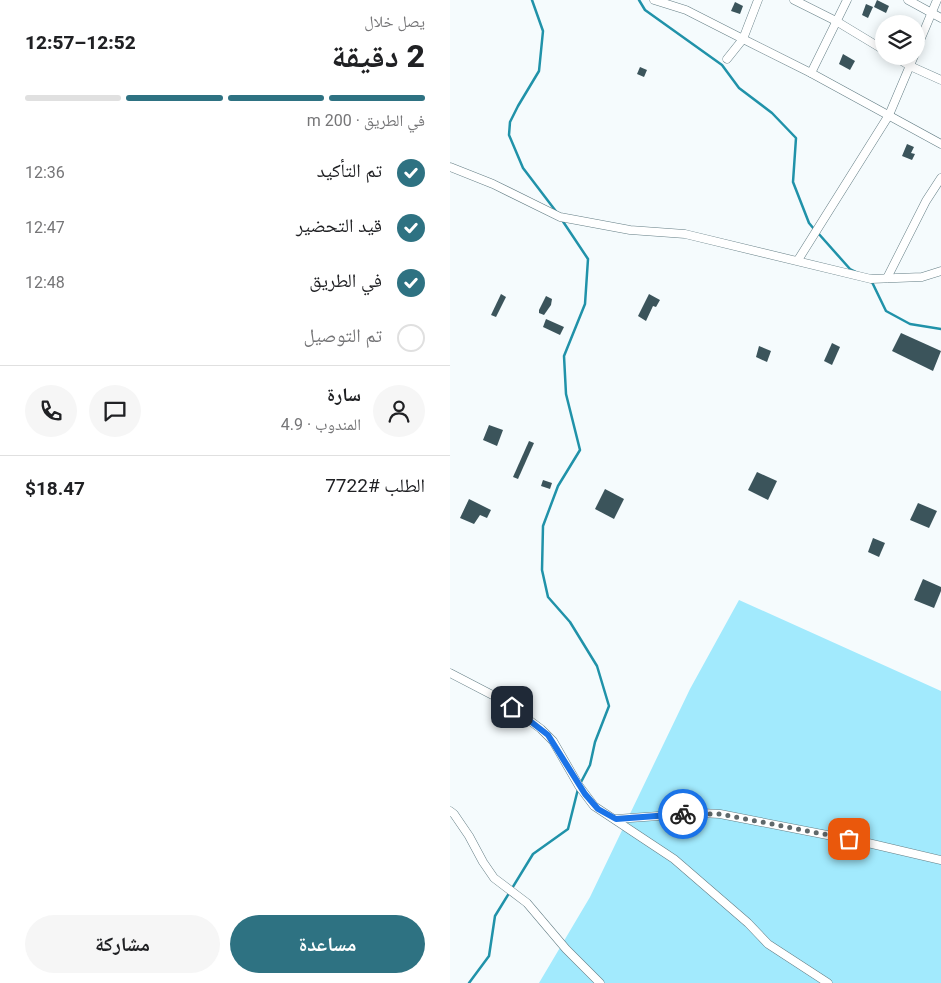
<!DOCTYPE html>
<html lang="ar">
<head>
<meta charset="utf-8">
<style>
	body { margin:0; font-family:Roboto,"Noto Naskh Arabic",sans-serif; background:#f6f6f6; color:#202124; direction:rtl; height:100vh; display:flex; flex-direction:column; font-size:19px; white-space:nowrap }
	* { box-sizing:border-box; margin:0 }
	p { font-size:16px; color:#757577 }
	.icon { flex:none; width:28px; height:28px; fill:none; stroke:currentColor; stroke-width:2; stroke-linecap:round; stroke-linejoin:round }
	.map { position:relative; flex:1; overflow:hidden; direction:ltr }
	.side { display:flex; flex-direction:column; background:#fff; width:450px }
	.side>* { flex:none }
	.tools { position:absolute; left:425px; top:15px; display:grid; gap:10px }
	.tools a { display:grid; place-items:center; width:50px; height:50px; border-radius:50%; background:#fff; box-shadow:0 2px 12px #0003; font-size:25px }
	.pin { position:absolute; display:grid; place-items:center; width:42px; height:42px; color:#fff; margin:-21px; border-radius:10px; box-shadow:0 2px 8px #0006 }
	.courier { position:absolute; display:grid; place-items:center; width:50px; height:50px; margin:-25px; border:4px solid #1a73e8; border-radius:50%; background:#fff; color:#222; box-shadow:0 1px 6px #0007 }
	.overview em { font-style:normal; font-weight:800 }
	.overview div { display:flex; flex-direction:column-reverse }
	.overview { display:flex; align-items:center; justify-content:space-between; height:85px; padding:0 25px }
	h1 { font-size:32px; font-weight:800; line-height:38px }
	.bar { display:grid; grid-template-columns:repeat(4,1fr); gap:8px 5px; align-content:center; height:60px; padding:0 25px }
	.bar i { height:6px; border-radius:4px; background:#e0e0e0 }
	.bar .selected { background:#2e7282 }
	.bar p { grid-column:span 4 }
	.line { display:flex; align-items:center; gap:12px; padding:0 25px; border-top:1px solid #e0e0e0 }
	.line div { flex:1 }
	.round { display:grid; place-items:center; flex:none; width:52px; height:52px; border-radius:26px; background:#f6f6f6 }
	ol { padding:0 25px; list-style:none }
	li { display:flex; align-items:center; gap:15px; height:55px }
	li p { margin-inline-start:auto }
	li .icon { padding:5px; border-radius:50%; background:#2e7282; color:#fff; stroke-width:4 }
	li:last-child { color:#757577 }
	li i { width:28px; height:28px; border:2px solid #e0e0e0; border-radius:50% }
	.action { display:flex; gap:10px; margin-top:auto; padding:10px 25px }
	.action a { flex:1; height:58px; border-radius:30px; background:#2e7282; color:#fff; font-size:20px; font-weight:800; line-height:58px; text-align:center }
	.action a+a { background:#f6f6f6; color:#202124 }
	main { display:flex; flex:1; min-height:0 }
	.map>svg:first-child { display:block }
	.green { fill:#a2eafd }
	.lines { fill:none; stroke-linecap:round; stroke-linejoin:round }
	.stream { stroke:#2092a9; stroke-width:2.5 }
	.building { fill:#3b545b }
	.minor-casing { stroke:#647e85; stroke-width:9 }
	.minor { stroke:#fff; stroke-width:8 }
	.done { stroke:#60696b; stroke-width:5; stroke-dasharray:0 9 }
	.route { stroke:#1a73e8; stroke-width:6 }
</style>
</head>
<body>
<main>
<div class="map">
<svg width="491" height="983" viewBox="0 0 491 983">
	<rect width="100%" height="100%" fill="#f5fbfd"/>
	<polygon class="green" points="289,600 491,691 491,983 89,983 140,897 240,689"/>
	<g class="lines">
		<g class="stream">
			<polyline points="82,0 93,31 89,71 68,106 60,122 59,135 73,168 108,214"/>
			<polyline points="189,0 195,10 272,65 289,88 322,113 346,138 343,182 359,223 364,229"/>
			<polyline points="112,220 138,259 135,304 114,356 116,394 130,450 108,486 93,526 92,570 98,597 120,622 147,666 159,706 145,742 140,765 130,784"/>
			<polyline points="368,233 400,269 408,273"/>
			<polyline points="421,280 436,311 460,324 491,329"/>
			<polyline points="19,983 39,956 45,916 83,854 118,829 128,789"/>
		</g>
	</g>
	<g class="building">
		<polygon points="427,0 439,6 436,13 424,7"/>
		<polygon points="285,2 293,6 290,14 281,11"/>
		<polygon points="416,4 423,7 418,18 412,15"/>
		<polygon points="393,54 405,61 400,70 389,64"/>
		<polygon points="190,67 197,70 194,77 187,74"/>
		<polygon points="457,144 464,147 461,153 465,154 462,160 452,156"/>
		<polygon points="51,294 56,297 46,317 41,315"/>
		<polygon points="199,294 210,300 206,307 203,306 196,321 188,316"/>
		<polygon points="96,296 102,299 101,305 94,315 89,313 89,310"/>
		<polygon points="96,319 114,327 110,335 93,327"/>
		<polygon points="451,333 491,351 483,371 442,351"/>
		<polygon points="382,343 390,347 382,365 374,361"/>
		<polygon points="309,346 321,351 317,362 306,357"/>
		<polygon points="39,425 53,430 47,446 33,440"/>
		<polygon points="79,441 84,443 68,479 63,477"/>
		<polygon points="307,472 327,481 318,500 298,490"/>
		<polygon points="93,480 102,483 100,489 91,486"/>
		<polygon points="155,489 174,499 164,519 145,509"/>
		<polygon points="19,499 41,510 37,518 30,515 24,524 10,518"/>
		<polygon points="468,503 487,511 479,528 460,520"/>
		<polygon points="423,538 435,543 429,557 418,552"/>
		<polygon points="473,579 491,587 491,591 484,608 464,600"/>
	</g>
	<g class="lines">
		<defs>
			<g id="minor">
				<polyline points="204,0 236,10 293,39 361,73 491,144"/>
				<polyline points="344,0 386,21 434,50"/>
				<polyline points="458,0 491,18"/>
				<polyline points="466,50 487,0"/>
				<polyline points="444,56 460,66 491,80"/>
				<polyline points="277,59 293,39 308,0"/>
				<polyline points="361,73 397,0"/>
				<polyline points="0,167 43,184 110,217 180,230 235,234 421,279 472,277 491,271"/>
				<polyline points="348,260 439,115 464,56"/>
				<polyline points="437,278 476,201 491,178"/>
				<polyline points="0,673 52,700 91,729 103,741 129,786 144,806 224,859 298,923 318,944 378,983"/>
				<polyline points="0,811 4,814 19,836 33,862 44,878 77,903 116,949 150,983"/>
				<polyline points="166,819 251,813 270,814 418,843 491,860"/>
			</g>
		</defs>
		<use href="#minor" class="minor-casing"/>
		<use href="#minor" class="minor"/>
	</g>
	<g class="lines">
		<polyline class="done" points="233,814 270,814 399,839"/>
		<polyline class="route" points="62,707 98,735 135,794 148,809 166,819 233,814"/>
	</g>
</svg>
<div class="tools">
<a><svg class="icon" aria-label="layers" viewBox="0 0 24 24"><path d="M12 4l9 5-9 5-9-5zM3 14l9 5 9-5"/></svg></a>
</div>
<div class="pin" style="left:399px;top:839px;background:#ea580c"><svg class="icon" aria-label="bag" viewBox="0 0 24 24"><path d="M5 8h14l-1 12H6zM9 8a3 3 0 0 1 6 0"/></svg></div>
<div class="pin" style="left:62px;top:707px;background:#1f2937"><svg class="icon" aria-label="home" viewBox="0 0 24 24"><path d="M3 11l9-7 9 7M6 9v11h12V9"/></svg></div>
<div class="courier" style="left:233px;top:814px"><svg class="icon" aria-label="bike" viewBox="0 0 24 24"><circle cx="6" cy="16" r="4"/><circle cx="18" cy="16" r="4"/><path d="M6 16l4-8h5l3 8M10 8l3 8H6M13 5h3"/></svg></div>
</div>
<section class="side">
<div class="overview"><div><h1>2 دقيقة</h1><p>يصل خلال</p></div><em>12:52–12:57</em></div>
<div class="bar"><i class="selected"></i><i class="selected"></i><i class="selected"></i><i></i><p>في الطريق · 200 m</p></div>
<ol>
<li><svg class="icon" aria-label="check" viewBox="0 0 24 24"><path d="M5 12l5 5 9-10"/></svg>تم التأكيد<p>12:36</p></li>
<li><svg class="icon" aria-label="check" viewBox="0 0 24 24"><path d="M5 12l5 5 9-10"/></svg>قيد التحضير<p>12:47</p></li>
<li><svg class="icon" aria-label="check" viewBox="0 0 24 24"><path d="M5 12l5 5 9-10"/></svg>في الطريق<p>12:48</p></li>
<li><i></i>تم التوصيل</li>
</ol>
<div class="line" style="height:90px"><a class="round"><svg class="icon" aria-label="person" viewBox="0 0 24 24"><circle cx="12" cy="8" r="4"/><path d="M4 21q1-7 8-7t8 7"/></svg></a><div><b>سارة</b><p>المندوب · 4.9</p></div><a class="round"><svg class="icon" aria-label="chat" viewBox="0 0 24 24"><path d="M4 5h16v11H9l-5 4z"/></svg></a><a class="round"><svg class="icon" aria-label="phone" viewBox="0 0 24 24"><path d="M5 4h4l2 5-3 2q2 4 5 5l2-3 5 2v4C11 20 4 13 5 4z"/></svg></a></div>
<div class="line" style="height:65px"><div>الطلب #7722</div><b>$18.47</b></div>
<div class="action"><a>مساعدة</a><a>مشاركة</a></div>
</section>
</main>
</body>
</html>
